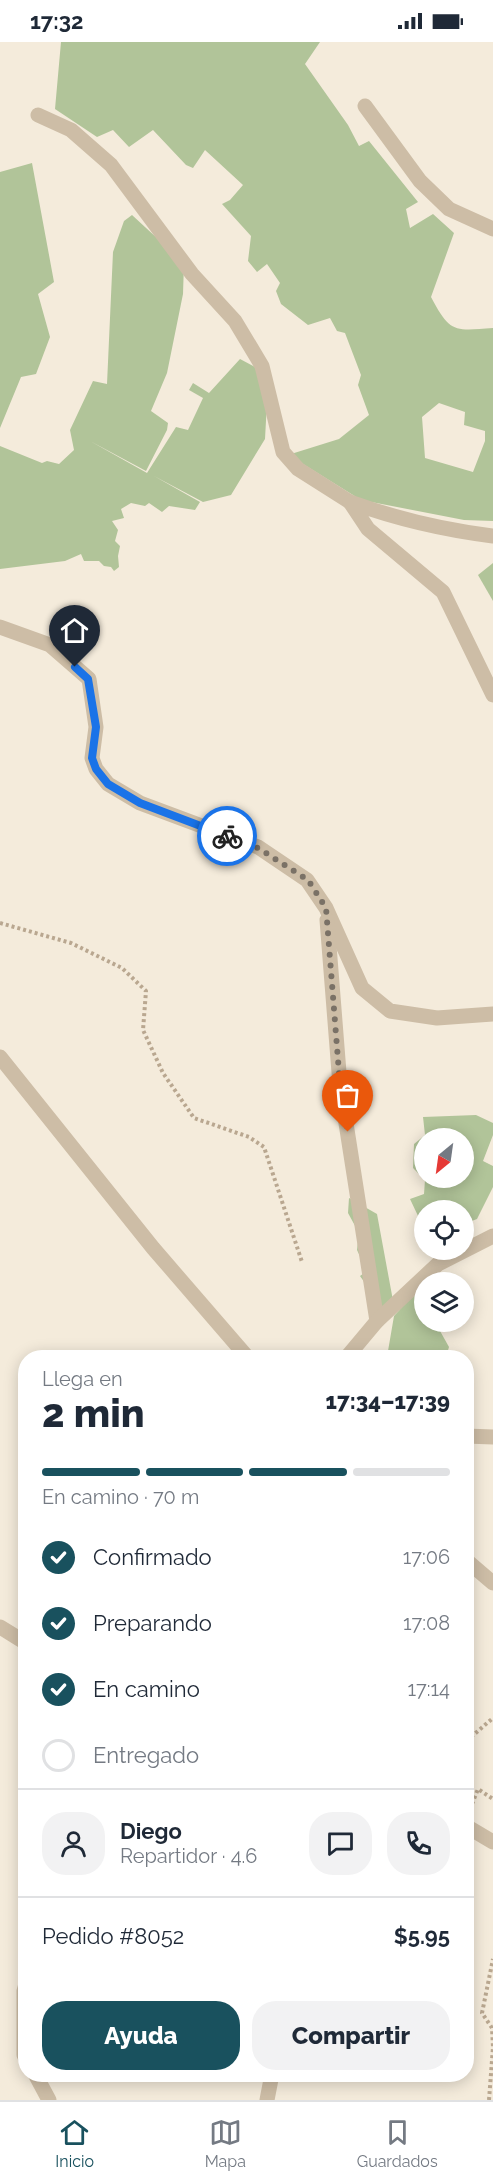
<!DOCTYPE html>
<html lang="es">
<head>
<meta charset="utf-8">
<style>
	body { margin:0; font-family:Raleway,sans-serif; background:#f2f2f3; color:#1f2937; height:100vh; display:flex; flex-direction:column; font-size:22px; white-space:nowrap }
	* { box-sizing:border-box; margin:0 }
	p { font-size:20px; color:#747a83 }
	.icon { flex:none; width:33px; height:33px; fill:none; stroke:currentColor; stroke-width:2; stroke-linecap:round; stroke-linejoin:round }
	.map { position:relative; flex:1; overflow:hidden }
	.drawer { position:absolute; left:18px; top:1308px; width:456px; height:732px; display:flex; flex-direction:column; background:#fff; border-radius:24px; box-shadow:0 3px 15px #0003 }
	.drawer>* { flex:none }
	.needle { width:39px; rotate:209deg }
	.buttons { position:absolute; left:414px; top:1086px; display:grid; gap:12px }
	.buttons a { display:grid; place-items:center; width:60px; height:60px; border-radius:50%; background:#fff; box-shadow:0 3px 15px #0003; font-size:30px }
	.pin { position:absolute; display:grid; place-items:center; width:51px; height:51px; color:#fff; margin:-62px -26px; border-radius:50% 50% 50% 0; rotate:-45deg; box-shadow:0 0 6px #0007 }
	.pin .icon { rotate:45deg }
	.courier { position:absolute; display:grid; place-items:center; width:60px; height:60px; margin:-30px; border:4px solid #1a73e8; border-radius:50%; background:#fff; color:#222; box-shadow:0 2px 8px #0007 }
	.head em { font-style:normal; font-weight:800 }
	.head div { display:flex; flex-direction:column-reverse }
	.head { display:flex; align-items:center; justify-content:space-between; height:102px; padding:0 24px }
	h1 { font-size:39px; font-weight:800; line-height:45px }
	.bar { display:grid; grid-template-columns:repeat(4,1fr); gap:9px 6px; align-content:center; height:72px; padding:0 24px }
	.bar i { height:8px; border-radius:4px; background:#e0e1e3 }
	.bar .active { background:#19515e }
	.bar p { grid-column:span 4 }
	.line { display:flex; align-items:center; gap:15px; padding:0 24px; border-top:2px solid #e0e1e3 }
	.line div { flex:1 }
	.round { display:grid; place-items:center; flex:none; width:63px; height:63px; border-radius:24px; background:#f2f2f3 }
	ol { padding:0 24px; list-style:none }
	li { display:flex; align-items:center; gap:18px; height:66px }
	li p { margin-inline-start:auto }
	li .icon { padding:6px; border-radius:50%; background:#19515e; color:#fff; stroke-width:4 }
	li:last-child { color:#747a83 }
	li i { width:33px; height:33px; border:3px solid #e0e1e3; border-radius:50% }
	.action { display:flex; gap:12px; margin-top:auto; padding:12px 24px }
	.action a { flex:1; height:69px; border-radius:24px; background:#19515e; color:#fff; font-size:24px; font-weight:800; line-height:69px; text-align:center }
	.action a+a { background:#f2f2f3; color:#1f2937 }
	.status { display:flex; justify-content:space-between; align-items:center; height:42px; padding:0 30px; background:#fff; direction:ltr }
	.status svg { height:16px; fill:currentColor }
	.menu { display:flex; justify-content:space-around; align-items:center; height:84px; border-top:2px solid #e0e1e3; background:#fff; font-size:16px; color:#747a83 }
	.menu a { display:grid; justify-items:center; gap:3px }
	.menu .active { color:#19515e }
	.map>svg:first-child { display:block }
	.green { fill:#b1c499; fill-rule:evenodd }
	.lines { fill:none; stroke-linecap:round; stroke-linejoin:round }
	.path { stroke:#b9a790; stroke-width:4; stroke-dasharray:3 3; stroke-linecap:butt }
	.street { stroke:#cdbda6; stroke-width:15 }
	.done { stroke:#7a7166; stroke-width:6; stroke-dasharray:0 10.8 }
	.route { stroke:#1a73e8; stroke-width:8 }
</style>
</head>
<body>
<div class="status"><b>17:32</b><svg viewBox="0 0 49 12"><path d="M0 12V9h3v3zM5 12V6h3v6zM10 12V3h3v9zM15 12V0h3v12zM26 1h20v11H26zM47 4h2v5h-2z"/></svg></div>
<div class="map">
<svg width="493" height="2058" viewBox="0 0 493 2058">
	<rect width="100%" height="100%" fill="#f4ebdb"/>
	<g class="green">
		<path d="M61,0h259l-15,22 43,61 11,21 10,-5 49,61 -12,7 4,19 23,-14 21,19 -23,64c19,36 23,34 62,31v193l-29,-1 -103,-20 -58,-36 -12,-10 48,-15 30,-24 -11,-30 3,-10 -16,-42 -8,-2 -7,-13 -22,7 -27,-21 -5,-13 4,-8 -13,-19 -10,8 -9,-11 3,-25 -29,-32 8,-4 13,-15 -38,-35 -12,18 -7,-3 -33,-35 -24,17 -16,-17 -16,7 -42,-28zM439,361l26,9 -1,13 21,6v10l-12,31 -48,-14 -3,-41z"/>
		<polygon points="32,121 54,240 38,252 50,295 36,332 21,335 0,386 0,130"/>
		<polygon points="132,173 184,221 183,252 167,331 151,369 168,381 167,388 146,429 90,399 147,431 176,385 188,388 203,356 189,348 193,341 209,351 240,317 255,325 267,360 265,397 231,453 203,460 154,434 200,460 195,468 169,464 162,470 149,461 145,464 131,461 121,467 124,476 112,479 118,488 115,499 120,504 118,514 119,525 114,529 111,525 104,524 99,519 84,519 81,512 65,519 0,527 0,404 42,421 47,419 59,422 74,408 70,388 93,339 107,342 113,210 124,179"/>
		<polygon points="493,521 493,559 478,533"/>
		<path d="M476,1073l17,8v12l-10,26 10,5v21l-16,32 -13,5v-14h-40v11l-5,-3 -9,-19 14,-5 1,-14 -12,-12 1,-24 11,-9 -2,-18zM424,1096h40v40h-40z"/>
		<polygon points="349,1156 377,1172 394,1264 384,1268 360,1234 367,1229 357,1208 359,1191 348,1171"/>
		<polygon points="416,1250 424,1259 424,1280 435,1280 449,1305 446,1315 392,1315 388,1309 394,1274"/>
	</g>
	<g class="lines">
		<g class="path">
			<polyline points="0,881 71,901 122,926 146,949 143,988 163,1031 194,1076 249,1095 264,1105 302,1220"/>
			<polyline points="466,1706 471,1695 493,1676"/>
			<polyline points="466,1761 472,1762 478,1747 493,1757"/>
			<polyline points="489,2058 493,2005 492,1986 482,1971 493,1917"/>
		</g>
		<g class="street">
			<polyline points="365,64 420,139 449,167 493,187"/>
			<polyline points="38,73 71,88 111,123 192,232 235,279 262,324 283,410 298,427 350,460"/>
			<path d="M493,494c-49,-6 -96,-17 -143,-34l18,27 75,63 50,103"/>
			<polyline points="0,585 50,603 89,637 96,685 92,716 96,727 108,742 140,761 258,805 307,838 326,866 362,946 390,969 437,976 493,972"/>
			<polyline points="327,878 340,1043 377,1279"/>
			<polyline points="0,1015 153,1206 248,1316"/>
			<polyline points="346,1316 377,1279 438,1222 493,1194"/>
			<polyline points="466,1394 493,1395"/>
			<polyline points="466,1518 493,1541"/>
			<polyline points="0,1585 26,1601"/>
			<polyline points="466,1784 493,1800"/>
			<polyline points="26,1942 24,1949 24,2013 26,2016"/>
			<polyline points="35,2032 49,2058"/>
			<polyline points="267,2058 272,2032"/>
		</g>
	</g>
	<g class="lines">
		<polyline class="done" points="227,794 258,806 308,838 326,866 340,1043 348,1090"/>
		<polyline class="route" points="75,625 88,637 96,685 92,716 96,727 108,742 140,761 227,794"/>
	</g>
</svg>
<div class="buttons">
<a><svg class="needle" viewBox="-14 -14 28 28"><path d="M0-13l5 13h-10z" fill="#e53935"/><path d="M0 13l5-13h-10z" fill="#747a83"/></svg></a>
<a><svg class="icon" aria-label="locate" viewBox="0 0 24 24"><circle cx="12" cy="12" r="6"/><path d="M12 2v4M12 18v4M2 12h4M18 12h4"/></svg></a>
<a><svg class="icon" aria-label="layers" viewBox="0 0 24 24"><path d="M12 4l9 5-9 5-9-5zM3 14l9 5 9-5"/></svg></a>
</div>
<div class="pin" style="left:348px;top:1090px;background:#ea580c"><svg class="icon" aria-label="bag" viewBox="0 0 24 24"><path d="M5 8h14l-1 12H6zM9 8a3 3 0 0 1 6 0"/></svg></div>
<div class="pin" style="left:75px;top:625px;background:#1f2937"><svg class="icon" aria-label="home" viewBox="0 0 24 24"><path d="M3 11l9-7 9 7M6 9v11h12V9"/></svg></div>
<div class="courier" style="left:227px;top:794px"><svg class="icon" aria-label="bike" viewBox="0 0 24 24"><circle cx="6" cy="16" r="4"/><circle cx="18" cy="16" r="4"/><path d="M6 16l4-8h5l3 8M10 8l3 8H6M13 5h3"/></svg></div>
<section class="drawer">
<div class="head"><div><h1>2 min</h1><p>Llega en</p></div><em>17:34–17:39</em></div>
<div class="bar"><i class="active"></i><i class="active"></i><i class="active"></i><i></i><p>En camino · 70 m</p></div>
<ol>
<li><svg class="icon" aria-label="check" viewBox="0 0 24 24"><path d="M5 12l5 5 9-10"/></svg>Confirmado<p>17:06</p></li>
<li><svg class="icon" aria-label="check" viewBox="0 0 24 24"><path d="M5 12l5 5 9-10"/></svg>Preparando<p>17:08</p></li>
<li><svg class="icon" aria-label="check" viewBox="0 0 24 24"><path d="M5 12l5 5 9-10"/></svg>En camino<p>17:14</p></li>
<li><i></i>Entregado</li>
</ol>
<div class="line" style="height:108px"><a class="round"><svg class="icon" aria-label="person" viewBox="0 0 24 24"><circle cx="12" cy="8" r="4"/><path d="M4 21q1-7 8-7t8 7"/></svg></a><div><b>Diego</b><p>Repartidor · 4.6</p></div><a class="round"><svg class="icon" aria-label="chat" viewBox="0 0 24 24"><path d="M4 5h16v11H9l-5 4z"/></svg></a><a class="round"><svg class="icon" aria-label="phone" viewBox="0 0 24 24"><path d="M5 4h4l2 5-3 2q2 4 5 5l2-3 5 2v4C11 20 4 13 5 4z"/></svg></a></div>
<div class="line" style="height:78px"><div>Pedido #8052</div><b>$5.95</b></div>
<div class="action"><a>Ayuda</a><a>Compartir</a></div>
</section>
</div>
<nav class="menu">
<a class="active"><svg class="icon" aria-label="home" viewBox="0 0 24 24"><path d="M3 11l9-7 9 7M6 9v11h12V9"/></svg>Inicio</a>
<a><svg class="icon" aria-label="map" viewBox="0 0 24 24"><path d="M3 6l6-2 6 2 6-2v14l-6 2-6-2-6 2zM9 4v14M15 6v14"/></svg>Mapa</a>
<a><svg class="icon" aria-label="saved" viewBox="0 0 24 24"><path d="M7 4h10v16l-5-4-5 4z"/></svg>Guardados</a>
</nav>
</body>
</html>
